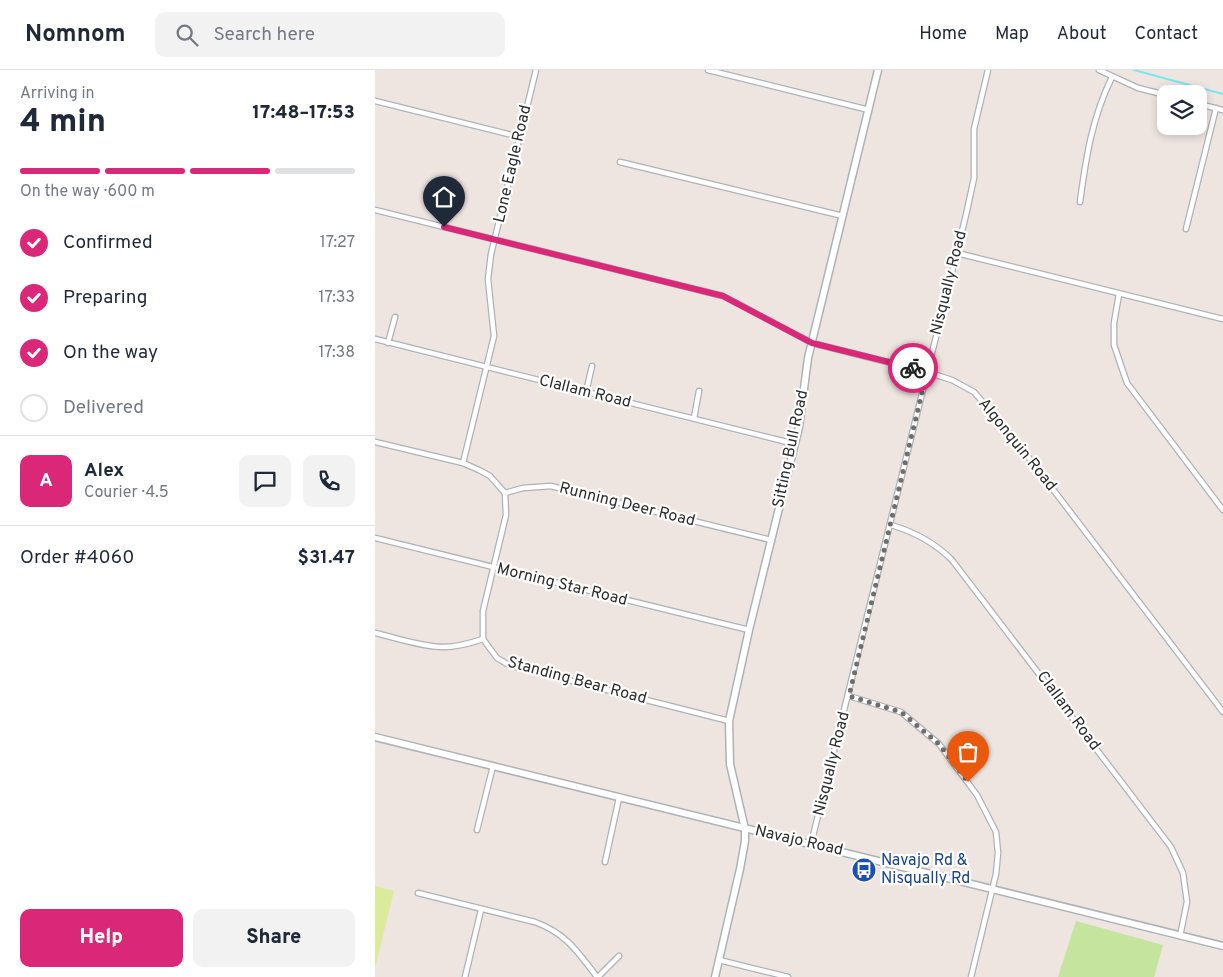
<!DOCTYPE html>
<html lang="en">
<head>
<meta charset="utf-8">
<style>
	body { margin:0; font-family:Overpass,sans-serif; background:#f2f2f3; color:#1f2937; height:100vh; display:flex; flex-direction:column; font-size:19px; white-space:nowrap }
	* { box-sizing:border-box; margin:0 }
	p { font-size:16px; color:#747a83 }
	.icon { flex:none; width:28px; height:28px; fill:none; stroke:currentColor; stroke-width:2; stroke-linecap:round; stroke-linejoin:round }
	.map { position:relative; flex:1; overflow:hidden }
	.side { display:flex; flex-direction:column; background:#fff; width:375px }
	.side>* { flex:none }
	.controls { position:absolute; left:782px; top:15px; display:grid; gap:10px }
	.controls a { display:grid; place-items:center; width:50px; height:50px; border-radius:10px; background:#fff; box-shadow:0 2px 8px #0003; font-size:25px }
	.pin { position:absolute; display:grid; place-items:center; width:42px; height:42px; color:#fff; margin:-51px -21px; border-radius:50% 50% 50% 0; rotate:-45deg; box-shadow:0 0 5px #0007 }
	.pin .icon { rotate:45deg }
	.courier { position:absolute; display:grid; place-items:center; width:50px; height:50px; margin:-25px; border:4px solid #db2777; border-radius:50%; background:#fff; color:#222; box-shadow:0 1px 6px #0007 }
	.head em { font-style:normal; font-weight:800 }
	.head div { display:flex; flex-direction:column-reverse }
	.head { display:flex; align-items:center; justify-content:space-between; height:85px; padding:0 20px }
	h1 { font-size:32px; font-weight:800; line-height:38px }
	.bar { display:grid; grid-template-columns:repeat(4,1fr); gap:8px 5px; align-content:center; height:60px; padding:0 20px }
	.bar i { height:6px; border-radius:4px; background:#e0e1e3 }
	.bar .current { background:#db2777 }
	.bar p { grid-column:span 4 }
	.line { display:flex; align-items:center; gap:12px; padding:0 20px; border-top:1px solid #e0e1e3 }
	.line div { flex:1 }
	.round { display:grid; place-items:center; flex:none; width:52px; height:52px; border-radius:10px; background:#f2f2f3 }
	ol { padding:0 20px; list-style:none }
	li { display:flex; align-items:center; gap:15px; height:55px }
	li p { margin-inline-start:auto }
	li .icon { padding:5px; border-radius:50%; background:#db2777; color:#fff; stroke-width:4 }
	li:last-child { color:#747a83 }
	li i { width:28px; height:28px; border:2px solid #e0e1e3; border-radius:50% }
	.cta { display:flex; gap:10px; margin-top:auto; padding:10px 20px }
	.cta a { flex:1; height:58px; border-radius:10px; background:#db2777; color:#fff; font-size:20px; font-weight:800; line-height:58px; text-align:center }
	.cta a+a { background:#f2f2f3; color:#1f2937 }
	header { display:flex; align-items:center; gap:30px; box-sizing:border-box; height:70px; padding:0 25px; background:#fff; border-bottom:1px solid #e0e1e3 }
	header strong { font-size:24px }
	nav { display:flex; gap:28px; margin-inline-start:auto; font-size:18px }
	.search { width:350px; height:45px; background:#f2f2f3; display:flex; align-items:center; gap:12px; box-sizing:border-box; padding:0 18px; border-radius:10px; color:#747a83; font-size:19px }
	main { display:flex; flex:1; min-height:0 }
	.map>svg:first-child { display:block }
	.green { fill:#c5e49e }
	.pitch { fill:#daeb9a }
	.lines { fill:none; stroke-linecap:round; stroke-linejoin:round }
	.stream { stroke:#75e8ee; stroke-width:2 }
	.street-casing { stroke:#adb2b9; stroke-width:7 }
	.secondary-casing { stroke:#adb2b9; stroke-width:9 }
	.street { stroke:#fff; stroke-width:4.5 }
	.secondary { stroke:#fff; stroke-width:6 }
	.done { stroke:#716d6c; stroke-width:5; stroke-dasharray:0 9 }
	.route { stroke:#db2777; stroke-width:6 }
	.labels { text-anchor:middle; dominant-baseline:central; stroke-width:4.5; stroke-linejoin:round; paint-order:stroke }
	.street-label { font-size:16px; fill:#2d2d2d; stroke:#fff }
	.transit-label { font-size:16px; fill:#164399; stroke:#fff; text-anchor:start }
</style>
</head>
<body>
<header>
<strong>Nomnom</strong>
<div class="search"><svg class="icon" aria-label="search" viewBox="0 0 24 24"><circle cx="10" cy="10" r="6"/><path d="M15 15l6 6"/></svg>Search here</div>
<nav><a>Home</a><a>Map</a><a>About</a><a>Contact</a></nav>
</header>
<main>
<section class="side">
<div class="head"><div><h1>4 min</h1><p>Arriving in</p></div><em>17:48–17:53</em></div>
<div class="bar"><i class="current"></i><i class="current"></i><i class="current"></i><i></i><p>On the way · 600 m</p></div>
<ol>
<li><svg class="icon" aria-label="check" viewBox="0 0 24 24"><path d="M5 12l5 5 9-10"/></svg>Confirmed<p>17:27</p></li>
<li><svg class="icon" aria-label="check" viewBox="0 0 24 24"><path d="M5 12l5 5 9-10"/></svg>Preparing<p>17:33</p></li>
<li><svg class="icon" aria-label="check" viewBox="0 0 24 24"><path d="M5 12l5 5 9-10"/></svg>On the way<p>17:38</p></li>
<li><i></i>Delivered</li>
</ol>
<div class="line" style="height:90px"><b class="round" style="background:#db2777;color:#fff">A</b><div><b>Alex</b><p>Courier · 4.5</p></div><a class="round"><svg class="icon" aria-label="chat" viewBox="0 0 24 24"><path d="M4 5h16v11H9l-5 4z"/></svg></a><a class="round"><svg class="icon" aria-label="phone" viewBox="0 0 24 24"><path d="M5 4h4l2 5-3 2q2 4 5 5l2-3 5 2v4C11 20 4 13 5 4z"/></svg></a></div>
<div class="line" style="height:65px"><div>Order #4060</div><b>$31.47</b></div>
<div class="cta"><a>Help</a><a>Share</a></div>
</section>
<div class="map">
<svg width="848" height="907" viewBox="0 0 848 907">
	<rect width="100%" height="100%" fill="#eee5e0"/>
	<polygon class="green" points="701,851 788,875 779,907 683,907"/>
	<polygon class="pitch" points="0,816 19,821 0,898"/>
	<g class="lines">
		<polyline class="stream" points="759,0 848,24"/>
		<defs>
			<g id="street">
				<polyline points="333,0 494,40"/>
				<polyline points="724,0 763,18 791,25"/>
				<polyline points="0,31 145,67"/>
				<polyline points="824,34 848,40"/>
				<polyline points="245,92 468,146"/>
				<path d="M705,132c6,-45 12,-84 32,-125"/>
				<polyline points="0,140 348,226 437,273 552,302 577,310 599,322 638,367 848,642"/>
				<polyline points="811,159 841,38"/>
				<polyline points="582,183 848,249"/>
				<polyline points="744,224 739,253 739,275 752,313 848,440"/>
				<polyline points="0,269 420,374"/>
				<polyline points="13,273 20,247"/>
				<polyline points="211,322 217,296"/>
				<polyline points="319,348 324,321"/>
				<polyline points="0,372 88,393 104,400 115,406 130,423"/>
				<polyline points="88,393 119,266 113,209 116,184 161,0"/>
				<polyline points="130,423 148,418 176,416 396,470"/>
				<path d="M516,455c24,7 43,17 61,35l219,287 12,26 4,29 -7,34"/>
				<polyline points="0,468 374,560"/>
				<path d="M0,563c22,5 47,14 69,14 14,0 27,-4 39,-8"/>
				<polyline points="108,569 122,588 134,595 354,651"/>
				<polyline points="108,569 108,541 131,445 130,423"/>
				<polyline points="474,626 526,642 564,674 602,725 621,762 623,783 621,804 596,907"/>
				<polyline points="102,760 118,696"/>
				<polyline points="436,774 591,145 599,108 599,59 613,0"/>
				<polyline points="230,792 244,728"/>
				<path d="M43,823l117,29c32,12 42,29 62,55"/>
				<polyline points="344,890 413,907"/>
				<polyline points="90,907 106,840"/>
				<polyline points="223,907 244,886"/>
			</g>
			<g id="secondary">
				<polyline points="0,667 848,876"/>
				<polyline points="340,907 365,799 370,771 370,759 355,694 354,651 374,560 424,357 433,288 503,0"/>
			</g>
		</defs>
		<use href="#street" class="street-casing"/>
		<use href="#secondary" class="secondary-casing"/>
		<use href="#street" class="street"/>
		<use href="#secondary" class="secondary"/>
	</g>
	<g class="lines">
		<polyline class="done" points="538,298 552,302 474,626 526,642 564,674 593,712"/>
		<polyline class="route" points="69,157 348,226 437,273 538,298"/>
	</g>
	<defs>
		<symbol id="bus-disc" viewBox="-11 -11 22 22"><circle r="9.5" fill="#1a4fb4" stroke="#fff"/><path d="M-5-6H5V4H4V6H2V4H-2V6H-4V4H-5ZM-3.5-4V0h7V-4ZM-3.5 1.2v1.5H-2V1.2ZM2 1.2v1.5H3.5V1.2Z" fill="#fff"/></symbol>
	</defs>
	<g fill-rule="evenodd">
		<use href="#bus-disc" x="475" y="786" width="28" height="28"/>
	</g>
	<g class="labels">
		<g class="street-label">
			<text transform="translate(138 94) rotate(-77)">Lone Eagle Road</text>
			<text transform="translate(574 213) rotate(-76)">Nisqually Road</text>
			<text transform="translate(210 322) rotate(14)">Clallam Road</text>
			<text transform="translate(642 375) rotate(51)">Algonquin Road</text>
			<text transform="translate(416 379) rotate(-78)">Sitting Bull Road</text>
			<text transform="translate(252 435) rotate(14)">Running Deer Road</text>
			<text transform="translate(187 515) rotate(14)">Morning Star Road</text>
			<text transform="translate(202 611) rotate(15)">Standing Bear Road</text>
			<text transform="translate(693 641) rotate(53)">Clallam Road</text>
			<text transform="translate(457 694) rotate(-76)">Nisqually Road</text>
			<text transform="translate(424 771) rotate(13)">Navajo Road</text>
		</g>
		<g class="transit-label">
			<text x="506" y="791">Navajo Rd &amp;<tspan x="506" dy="18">Nisqually Rd</tspan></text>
		</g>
	</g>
</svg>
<div class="controls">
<a><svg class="icon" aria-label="layers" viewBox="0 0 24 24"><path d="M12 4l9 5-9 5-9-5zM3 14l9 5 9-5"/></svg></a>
</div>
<div class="pin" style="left:593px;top:712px;background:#ea580c"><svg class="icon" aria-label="bag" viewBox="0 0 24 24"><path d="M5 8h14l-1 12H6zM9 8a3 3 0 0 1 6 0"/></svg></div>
<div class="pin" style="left:69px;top:157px;background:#1f2937"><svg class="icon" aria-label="home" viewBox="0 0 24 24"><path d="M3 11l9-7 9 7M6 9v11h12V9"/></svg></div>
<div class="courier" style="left:538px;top:298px"><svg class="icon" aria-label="bike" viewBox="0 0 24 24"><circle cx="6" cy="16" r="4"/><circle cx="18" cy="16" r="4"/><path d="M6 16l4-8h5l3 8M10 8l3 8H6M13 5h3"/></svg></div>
</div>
</main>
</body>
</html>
